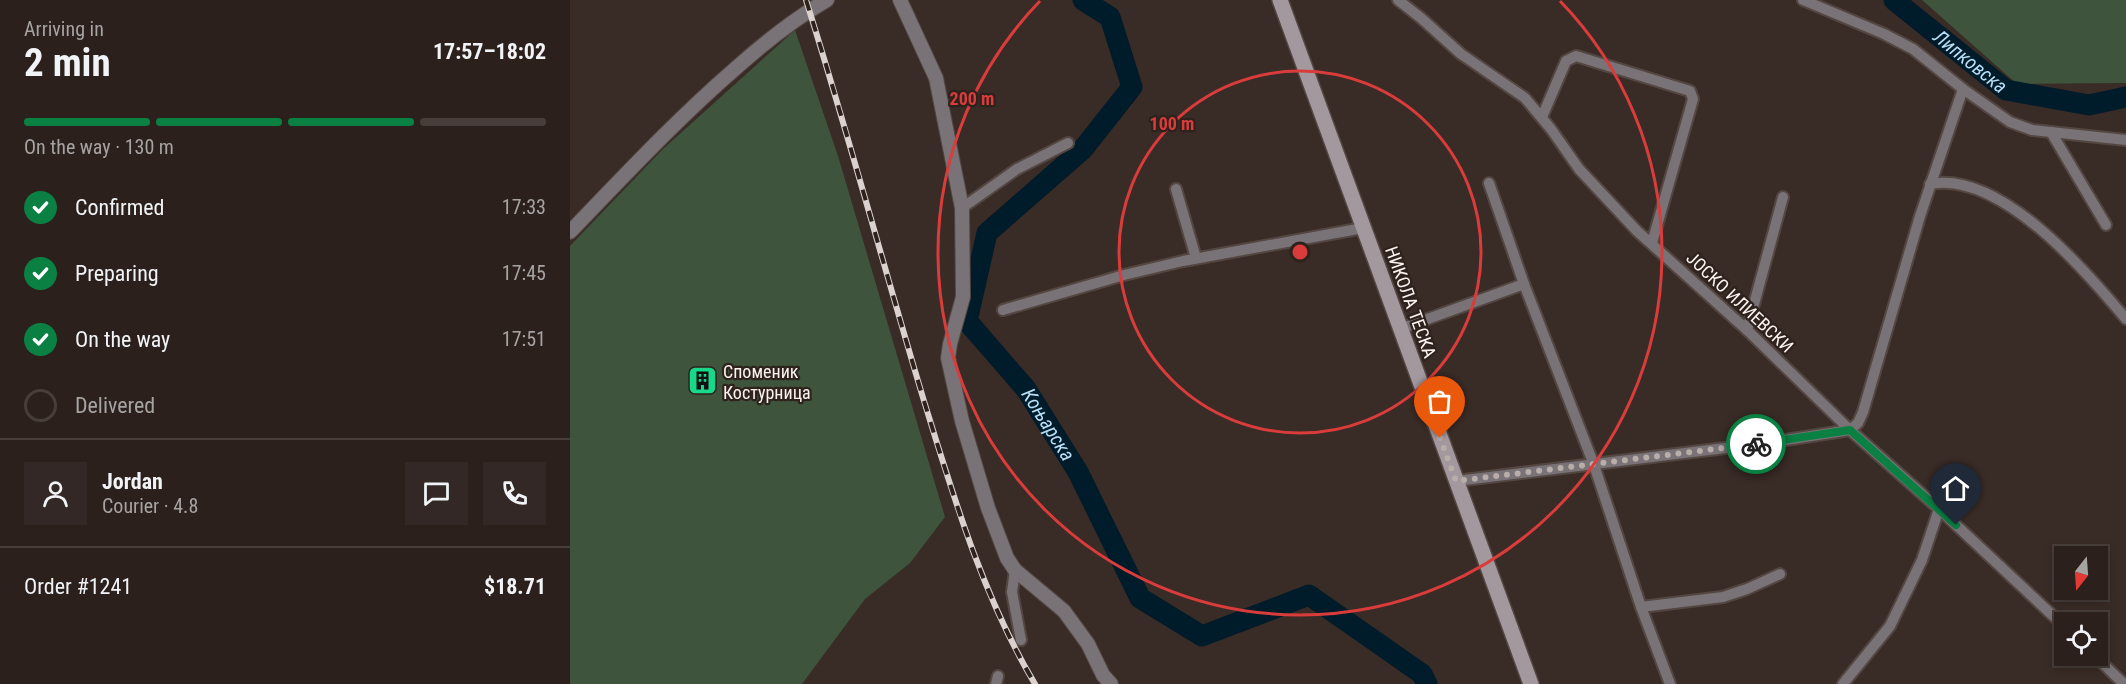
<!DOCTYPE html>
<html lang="en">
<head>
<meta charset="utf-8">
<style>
	body { margin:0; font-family:"Roboto Condensed",sans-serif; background:#332825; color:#f1f3f6; height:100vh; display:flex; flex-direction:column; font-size:22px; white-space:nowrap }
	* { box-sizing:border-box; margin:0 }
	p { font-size:20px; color:#a6a3a3 }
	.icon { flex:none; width:33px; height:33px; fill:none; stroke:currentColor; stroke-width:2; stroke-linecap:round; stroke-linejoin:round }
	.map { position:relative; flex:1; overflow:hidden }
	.drawer { display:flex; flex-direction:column; background:#2b201c; width:570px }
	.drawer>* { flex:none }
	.needle { width:39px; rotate:197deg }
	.buttons { position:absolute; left:1484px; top:546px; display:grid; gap:12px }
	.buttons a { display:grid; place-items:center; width:54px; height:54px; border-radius:0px; background:#2b201c; box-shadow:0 3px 9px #0003,0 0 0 2px #473e3b; font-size:30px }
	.pin { position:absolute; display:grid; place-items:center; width:51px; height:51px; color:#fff; margin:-62px -26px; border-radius:50% 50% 50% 0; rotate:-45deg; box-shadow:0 0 6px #0007 }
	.pin .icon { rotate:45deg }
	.courier { position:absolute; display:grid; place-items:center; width:60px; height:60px; margin:-30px; border:4px solid #0b8043; border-radius:50%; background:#fff; color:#222; box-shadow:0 2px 8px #0007 }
	.overview em { font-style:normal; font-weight:700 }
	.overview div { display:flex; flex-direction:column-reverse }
	.overview { display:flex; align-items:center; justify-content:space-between; height:102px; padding:0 24px }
	h1 { font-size:39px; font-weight:700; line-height:45px }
	.bar { display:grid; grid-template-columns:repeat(4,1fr); gap:9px 6px; align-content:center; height:72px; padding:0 24px }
	.bar i { height:8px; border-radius:4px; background:#473e3b }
	.bar .current { background:#0b8043 }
	.bar p { grid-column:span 4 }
	.line { display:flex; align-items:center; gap:15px; padding:0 24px; border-top:2px solid #473e3b }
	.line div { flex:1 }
	.round { display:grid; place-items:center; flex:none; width:63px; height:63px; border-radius:0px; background:#332825 }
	ol { padding:0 24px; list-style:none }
	li { display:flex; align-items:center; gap:18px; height:66px }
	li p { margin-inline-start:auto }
	li .icon { padding:6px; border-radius:50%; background:#0b8043; color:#fff; stroke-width:4 }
	li:last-child { color:#a6a3a3 }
	li i { width:33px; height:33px; border:3px solid #473e3b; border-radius:50% }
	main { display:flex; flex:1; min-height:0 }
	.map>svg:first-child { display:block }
	.green { fill:#3e543d }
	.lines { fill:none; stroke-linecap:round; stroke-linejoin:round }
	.river { stroke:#001b2a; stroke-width:21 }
	.minor-casing { stroke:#544742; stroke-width:14 }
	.tertiary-casing { stroke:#544742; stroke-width:16 }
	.secondary-casing { stroke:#544742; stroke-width:18 }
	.minor { stroke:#797276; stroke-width:10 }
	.tertiary { stroke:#797276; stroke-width:14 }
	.secondary { stroke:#a3989e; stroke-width:15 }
	.rail-casing { stroke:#dbd1ce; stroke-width:6 }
	.rail { stroke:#2e221d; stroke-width:4; stroke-dasharray:11; stroke-linecap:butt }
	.done { stroke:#b8ada9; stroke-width:6; stroke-dasharray:0 10.8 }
	.route { stroke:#0b8043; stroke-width:8 }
	.ring { fill:none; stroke:#da3c3c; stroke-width:3 }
	.labels { text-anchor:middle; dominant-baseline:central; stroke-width:4.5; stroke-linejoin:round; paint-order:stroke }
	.street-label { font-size:18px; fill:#fcf3f0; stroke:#2e221d }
	.poi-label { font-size:18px; fill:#fcf3f0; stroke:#2e221d; text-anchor:start }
	.water-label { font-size:20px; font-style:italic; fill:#b8dff7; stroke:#2e221d }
	.centre { fill:#da3c3c; stroke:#2e221d; stroke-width:3 }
	.ring-label { font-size:18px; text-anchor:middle; font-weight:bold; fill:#da3c3c; stroke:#2e221d; stroke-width:4.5; stroke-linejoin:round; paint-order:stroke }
</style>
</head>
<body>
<main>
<section class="drawer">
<div class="overview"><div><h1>2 min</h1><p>Arriving in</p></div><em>17:57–18:02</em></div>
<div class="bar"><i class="current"></i><i class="current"></i><i class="current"></i><i></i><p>On the way · 130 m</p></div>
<ol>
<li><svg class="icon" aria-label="check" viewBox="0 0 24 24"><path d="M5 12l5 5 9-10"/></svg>Confirmed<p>17:33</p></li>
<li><svg class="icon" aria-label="check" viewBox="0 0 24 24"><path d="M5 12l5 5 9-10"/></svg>Preparing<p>17:45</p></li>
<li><svg class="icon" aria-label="check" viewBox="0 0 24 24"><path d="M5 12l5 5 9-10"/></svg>On the way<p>17:51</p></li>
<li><i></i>Delivered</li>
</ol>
<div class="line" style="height:108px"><a class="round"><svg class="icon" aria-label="person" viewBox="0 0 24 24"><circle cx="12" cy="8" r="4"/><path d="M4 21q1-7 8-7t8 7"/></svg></a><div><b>Jordan</b><p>Courier · 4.8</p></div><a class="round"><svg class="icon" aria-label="chat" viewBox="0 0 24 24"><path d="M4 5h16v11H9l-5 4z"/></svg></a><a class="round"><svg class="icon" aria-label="phone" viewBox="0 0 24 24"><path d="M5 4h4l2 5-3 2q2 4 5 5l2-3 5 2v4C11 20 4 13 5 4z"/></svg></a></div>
<div class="line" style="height:78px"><div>Order #1241</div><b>$18.71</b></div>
</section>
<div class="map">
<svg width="1556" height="684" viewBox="0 0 1556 684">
	<rect width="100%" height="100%" fill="#392b26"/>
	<g class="green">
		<polygon points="1352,0 1556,0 1556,83 1447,84"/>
		<polygon points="225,30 268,156 375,517 340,563 295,599 232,684 0,684 0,246 93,149"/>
	</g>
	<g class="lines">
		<g class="river">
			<path id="s1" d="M513,0l27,17 22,70 -49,62 -96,84 -20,88 59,68 52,83 62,126 62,38 107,-41 113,79 5,10"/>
			<path id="s2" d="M1324,0l112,90 83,15 37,-8"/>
		</g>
		<defs>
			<g id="minor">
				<polyline points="828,0 851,18 891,54 955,98 981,129 1009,169 1067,231 1177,330 1280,430 1369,509 1494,626"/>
				<polyline points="1233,0 1314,34 1343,49 1393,89 1440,122 1462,130 1556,140"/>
				<polyline points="972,117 996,61 1006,56 1120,91 1123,99 1082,243"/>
				<polyline points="1481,132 1536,225"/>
				<polyline points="919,183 954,284 1024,465 1071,607 1100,684"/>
				<path d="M1360,184c70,-14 156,87 196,135"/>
				<polyline points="606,189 626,258"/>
				<polyline points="392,208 447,169 498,143"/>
				<polyline points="433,310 554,275 613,261 793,228"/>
				<polyline points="830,329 954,284"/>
				<polyline points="1177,330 1213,197"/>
				<polyline points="886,481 1196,443 1280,430 1288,423 1293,412 1350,216 1393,89"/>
				<polyline points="445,570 442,592 451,640"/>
				<polyline points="1071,607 1153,597 1177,589 1210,574"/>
				<polyline points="1525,656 1554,684"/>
				<polyline points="426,684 428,676"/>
				<polyline points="1273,684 1320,626 1352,560 1369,509"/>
			</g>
			<g id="tertiary">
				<polyline points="330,0 366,78 392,208 393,297 380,344 378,358 392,421 418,508 437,558 445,570 494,611 518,644 533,675 541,684"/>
				<path d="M0,232c54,-56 107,-113 166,-164 28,-25 58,-49 91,-68"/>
			</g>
			<polyline id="secondary" points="710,0 961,684"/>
		</defs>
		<use href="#minor" class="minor-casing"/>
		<use href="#tertiary" class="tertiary-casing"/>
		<use href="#secondary" class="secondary-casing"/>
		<use href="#minor" class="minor"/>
		<use href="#tertiary" class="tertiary"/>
		<use href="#secondary" class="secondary"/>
		<defs>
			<path id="rail" d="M236,0c42,133 78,268 118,401 30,97 59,196 111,283"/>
		</defs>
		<use href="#rail" class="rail-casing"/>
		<use href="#rail" class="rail"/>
	</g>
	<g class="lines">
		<polyline class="done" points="870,438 886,481 1186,444"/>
		<polyline class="route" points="1186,444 1280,430 1386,525"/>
	</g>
	<g class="ring">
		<circle cx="730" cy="252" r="181"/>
		<path d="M990 1A362 362 0 1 1 470 1"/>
	</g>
	<defs>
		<symbol id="building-square" viewBox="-11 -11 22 22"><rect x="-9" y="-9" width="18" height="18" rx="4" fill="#17d989" stroke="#2e221d"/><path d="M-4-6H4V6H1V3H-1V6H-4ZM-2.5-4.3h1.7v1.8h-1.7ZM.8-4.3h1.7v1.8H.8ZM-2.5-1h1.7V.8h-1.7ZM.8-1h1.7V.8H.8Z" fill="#111"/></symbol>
	</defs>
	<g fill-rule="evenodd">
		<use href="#building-square" x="116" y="364" width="33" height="33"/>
	</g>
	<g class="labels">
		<g class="street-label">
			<text transform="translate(841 302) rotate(70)">НИКОЛА ТЕСКА</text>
			<text transform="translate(1170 302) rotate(43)">ЈОСКО ИЛИЕВСКИ</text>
		</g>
		<g class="poi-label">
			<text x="153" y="371">Споменик<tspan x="153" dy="21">Костурница</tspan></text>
		</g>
		<g class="water-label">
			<text stroke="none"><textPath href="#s2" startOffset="98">Липковска</textPath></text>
			<text stroke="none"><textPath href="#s1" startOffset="534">Коњарска</textPath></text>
		</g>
	</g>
	<circle cx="730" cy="252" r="9" class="centre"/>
	<g class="ring-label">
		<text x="402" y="105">200 m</text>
		<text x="602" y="130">100 m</text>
	</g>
</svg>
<div class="buttons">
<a><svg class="needle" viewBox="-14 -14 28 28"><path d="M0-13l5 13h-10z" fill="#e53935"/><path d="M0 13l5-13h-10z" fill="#a6a3a3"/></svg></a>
<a><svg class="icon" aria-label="locate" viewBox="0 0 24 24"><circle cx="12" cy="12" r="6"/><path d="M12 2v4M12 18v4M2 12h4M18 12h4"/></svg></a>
</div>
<div class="pin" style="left:870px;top:438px;background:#ea580c"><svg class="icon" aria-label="bag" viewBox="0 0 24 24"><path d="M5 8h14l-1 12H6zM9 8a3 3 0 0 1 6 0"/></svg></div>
<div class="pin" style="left:1386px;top:525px;background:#1f2937"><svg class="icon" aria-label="home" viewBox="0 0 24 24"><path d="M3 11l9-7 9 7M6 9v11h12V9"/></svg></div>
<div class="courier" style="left:1186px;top:444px"><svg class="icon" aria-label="bike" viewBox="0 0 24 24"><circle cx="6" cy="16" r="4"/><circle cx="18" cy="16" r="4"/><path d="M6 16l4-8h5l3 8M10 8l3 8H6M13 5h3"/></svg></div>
</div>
</main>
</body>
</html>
